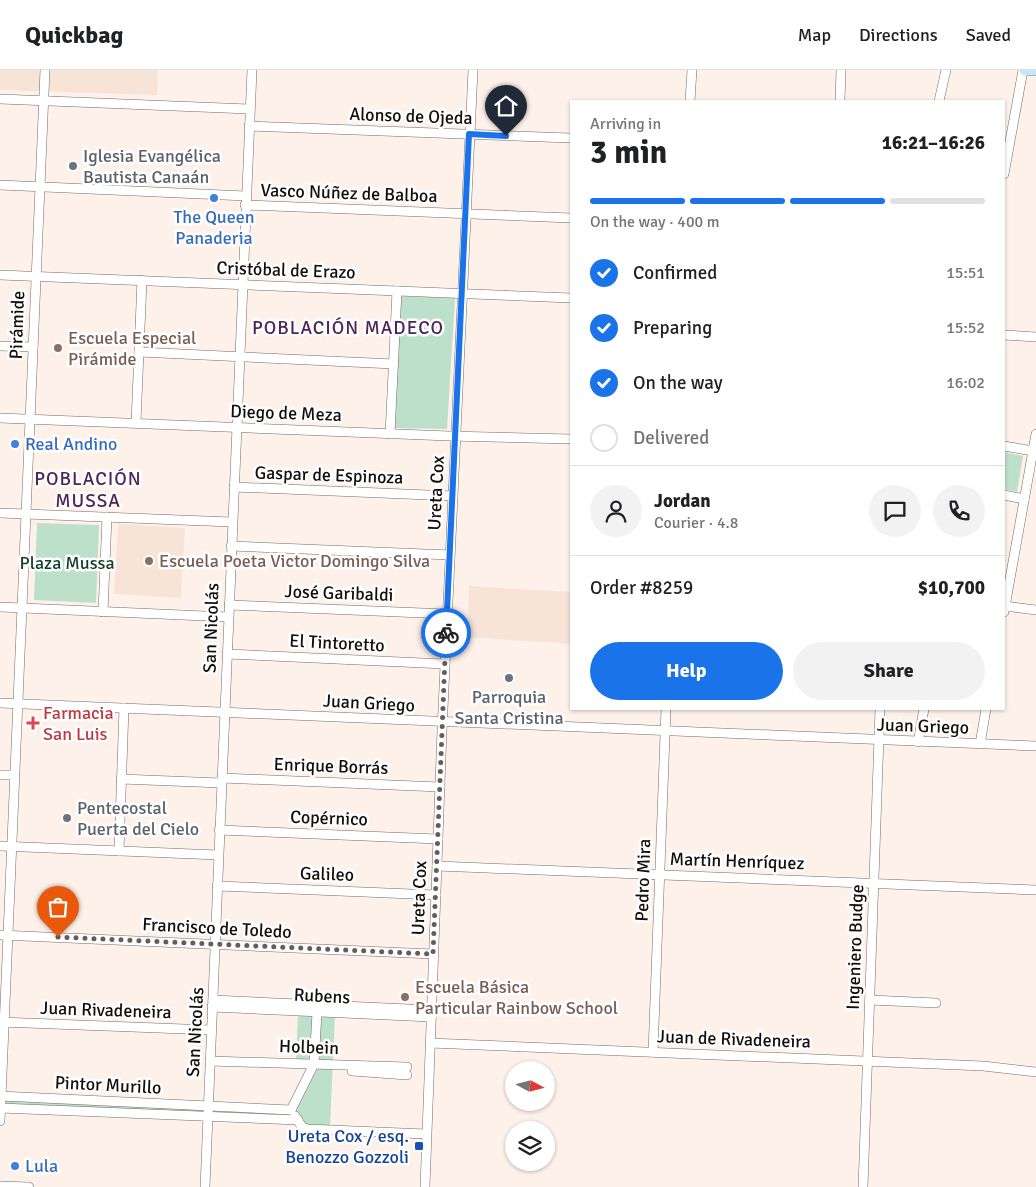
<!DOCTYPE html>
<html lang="en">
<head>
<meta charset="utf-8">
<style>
	body { margin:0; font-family:Signika,sans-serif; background:#f2f2f2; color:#202124; height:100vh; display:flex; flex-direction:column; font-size:19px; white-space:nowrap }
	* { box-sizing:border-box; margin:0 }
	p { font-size:16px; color:#757577 }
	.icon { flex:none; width:28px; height:28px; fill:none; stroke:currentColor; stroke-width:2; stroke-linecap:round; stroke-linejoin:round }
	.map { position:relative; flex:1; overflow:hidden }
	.side { position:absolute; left:570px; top:30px; width:435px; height:610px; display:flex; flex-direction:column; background:#fff; border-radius:0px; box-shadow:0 1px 4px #0004 }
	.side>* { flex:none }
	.needle { width:32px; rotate:97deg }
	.fabs { position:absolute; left:505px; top:991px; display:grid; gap:10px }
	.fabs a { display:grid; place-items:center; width:50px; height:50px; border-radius:50%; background:#fff; box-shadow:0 1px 4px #0004; font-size:25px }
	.pin { position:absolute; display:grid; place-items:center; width:42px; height:42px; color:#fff; margin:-51px -21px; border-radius:50% 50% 50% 0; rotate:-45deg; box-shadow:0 0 5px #0007 }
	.pin .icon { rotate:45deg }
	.courier { position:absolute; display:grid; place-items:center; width:50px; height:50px; margin:-25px; border:4px solid #1a73e8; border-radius:50%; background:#fff; color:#222; box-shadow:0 1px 6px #0007 }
	.head em { font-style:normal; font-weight:800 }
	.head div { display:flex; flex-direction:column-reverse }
	.head { display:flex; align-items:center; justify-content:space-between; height:85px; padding:0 20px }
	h1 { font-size:32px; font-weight:800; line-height:38px }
	.bar { display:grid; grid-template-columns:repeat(4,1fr); gap:8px 5px; align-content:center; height:60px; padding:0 20px }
	.bar i { height:6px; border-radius:4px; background:#e0e0e0 }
	.bar .active { background:#1a73e8 }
	.bar p { grid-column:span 4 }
	.line { display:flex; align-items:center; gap:12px; padding:0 20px; border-top:1px solid #e0e0e0 }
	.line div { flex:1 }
	.round { display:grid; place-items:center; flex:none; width:52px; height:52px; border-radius:26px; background:#f2f2f2 }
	ol { padding:0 20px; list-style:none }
	li { display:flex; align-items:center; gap:15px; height:55px }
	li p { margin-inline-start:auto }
	li .icon { padding:5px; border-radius:50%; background:#1a73e8; color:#fff; stroke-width:4 }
	li:last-child { color:#757577 }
	li i { width:28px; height:28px; border:2px solid #e0e0e0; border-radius:50% }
	.action { display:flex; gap:10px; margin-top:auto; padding:10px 20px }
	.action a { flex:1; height:58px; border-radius:30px; background:#1a73e8; color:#fff; font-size:20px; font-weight:800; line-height:58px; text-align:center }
	.action a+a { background:#f2f2f2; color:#202124 }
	header { display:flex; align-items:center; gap:30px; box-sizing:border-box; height:70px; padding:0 25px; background:#fff; border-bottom:1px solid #e0e0e0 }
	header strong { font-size:24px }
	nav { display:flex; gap:28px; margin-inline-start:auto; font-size:18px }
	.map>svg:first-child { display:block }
	.built { fill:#f7e4d7 }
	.green { fill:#bce0c9 }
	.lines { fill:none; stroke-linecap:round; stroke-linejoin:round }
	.minor-casing { stroke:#766b64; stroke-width:10 }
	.major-casing { stroke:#728da3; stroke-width:12 }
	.minor { stroke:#fff; stroke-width:9 }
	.major { stroke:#cae4f9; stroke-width:11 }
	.done { stroke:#655d59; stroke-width:5; stroke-dasharray:0 9 }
	.route { stroke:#1a73e8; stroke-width:6 }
	.worship-dot { fill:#6b7280; stroke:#fff; stroke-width:2 }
	.shop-dot { fill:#3f7fe0; stroke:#fff; stroke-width:2 }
	.education-dot { fill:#8d6e63; stroke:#fff; stroke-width:2 }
	.health-dot { fill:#e0444e; stroke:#fff; stroke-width:2 }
	.transit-dot { fill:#1a4fb4; stroke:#fff; stroke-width:2 }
	.labels { text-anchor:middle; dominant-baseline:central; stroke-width:5; stroke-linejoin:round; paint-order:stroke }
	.street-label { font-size:18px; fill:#120e0b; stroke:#fff }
	.worship-label { font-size:18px; fill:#5b616d; stroke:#fff; text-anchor:start }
	.shop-label { font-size:18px; fill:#366cbe; stroke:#fff; text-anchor:start }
	.education-label { font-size:18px; fill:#785e54; stroke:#fff; text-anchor:start }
	.park-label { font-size:18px; fill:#113f27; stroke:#fff }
	.health-label { font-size:18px; fill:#be3a42; stroke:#fff; text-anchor:start }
	.transit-label { font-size:18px; fill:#164399; stroke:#fff; text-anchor:end }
	.neighbourhood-label { font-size:19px; letter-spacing:1px; fill:#502458; stroke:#fff }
</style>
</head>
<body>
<header>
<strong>Quickbag</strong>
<nav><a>Map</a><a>Directions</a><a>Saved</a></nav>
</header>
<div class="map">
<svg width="1036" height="1117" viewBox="0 0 1036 1117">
	<rect width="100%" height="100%" fill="#fef1e9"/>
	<g class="built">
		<polygon points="0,0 158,0 157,25 0,20"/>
		<polygon points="118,454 185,458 181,528 114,524"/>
		<polygon points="469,516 571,522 571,574 467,567"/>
	</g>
	<g class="green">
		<polygon points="400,226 455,228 447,359 394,358"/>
		<polygon points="1004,382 1023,386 1017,422 1004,419"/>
		<polygon points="37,453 99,455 96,533 34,530"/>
		<polygon points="298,943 313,944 311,991 296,991"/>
		<polygon points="318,945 335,945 330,1057 305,1055 293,1039 316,997"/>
		<polygon points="0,1030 290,1042 292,1045 290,1047 0,1036"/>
	</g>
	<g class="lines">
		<defs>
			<g id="minor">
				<polyline points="0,29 249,39"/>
				<polyline points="690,31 692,0"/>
				<polyline points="840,31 841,0"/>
				<polyline points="939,31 946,0"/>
				<polyline points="249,56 571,68"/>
				<polyline points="1004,104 1023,0"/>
				<polyline points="0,115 246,126"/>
				<polyline points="245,135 571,148"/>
				<polyline points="0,205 571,228"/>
				<polyline points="1004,265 1036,267"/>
				<polyline points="0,276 33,277"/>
				<polyline points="139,282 394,294"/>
				<polyline points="0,348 449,366 571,369"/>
				<polyline points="136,353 142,210"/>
				<polyline points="390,364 397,221"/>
				<polyline points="1004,376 1033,381"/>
				<polyline points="234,417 453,426"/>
				<polyline points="1004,425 1024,429"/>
				<polyline points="0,443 232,452"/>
				<polyline points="231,476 450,485"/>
				<polyline points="229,535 447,544"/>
				<polyline points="1004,536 1036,540"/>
				<polyline points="0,537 228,547"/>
				<polyline points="103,542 107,447"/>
				<polyline points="1004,542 1036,364"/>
				<polyline points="227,584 445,594"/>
				<polyline points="0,633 1036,676"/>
				<polyline points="918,672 924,639"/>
				<polyline points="980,674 986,639"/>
				<polyline points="0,705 14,705"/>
				<polyline points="222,708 440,717"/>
				<polyline points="121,709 221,713"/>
				<polyline points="219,760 438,769"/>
				<polyline points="0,776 218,785"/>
				<polyline points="119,781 124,638"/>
				<polyline points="437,796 1036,820"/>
				<polyline points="217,816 436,825"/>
				<polyline points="0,865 433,884"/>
				<polyline points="213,930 431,940"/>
				<polyline points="870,930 936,933"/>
				<polyline points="212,937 431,947"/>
				<polyline points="0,952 211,960"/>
				<polyline points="430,973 983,996 1036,1002"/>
				<polyline points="653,982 666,639"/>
				<polyline points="210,991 407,997"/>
				<polyline points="352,1001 407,1005"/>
				<polyline points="0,1026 291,1040"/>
				<polyline points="0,1038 298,1050"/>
				<polyline points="291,1040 314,994 317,943"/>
				<polyline points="295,1046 302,1057 307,1059 426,1064"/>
				<polyline points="0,1051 45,0"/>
				<polyline points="0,1116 29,1117"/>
				<polyline points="205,1117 252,0"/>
				<polyline points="425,1117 442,660 473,0"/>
				<polyline points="863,1117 880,639"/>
			</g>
			<polyline id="major" points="1025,0 1036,0"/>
		</defs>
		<use href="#minor" class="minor-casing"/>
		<use href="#major" class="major-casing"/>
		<use href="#minor" class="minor"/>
		<use href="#major" class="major"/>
	</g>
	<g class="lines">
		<polyline class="done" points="58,867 433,884 446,563"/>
		<polyline class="route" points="446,563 469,64 506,66"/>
	</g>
	<g class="worship-dot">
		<circle cx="73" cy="96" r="5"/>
		<circle cx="509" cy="608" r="5"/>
		<circle cx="67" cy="748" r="5"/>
	</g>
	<g class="shop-dot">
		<circle cx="214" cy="128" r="5"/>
		<circle cx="15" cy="374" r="5"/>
		<circle cx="15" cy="1096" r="5"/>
	</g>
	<g class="education-dot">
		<circle cx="58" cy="278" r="5"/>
		<circle cx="149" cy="491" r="5"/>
		<circle cx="405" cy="927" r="5"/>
	</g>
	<path class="health-dot" d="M30.5 645.5h5v5h5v5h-5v5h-5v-5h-5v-5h5z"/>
	<rect class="transit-dot" x="414" y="1071" width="10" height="10" rx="2.5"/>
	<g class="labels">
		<g class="street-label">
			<text transform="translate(411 46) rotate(2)">Alonso de Ojeda</text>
			<text transform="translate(349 123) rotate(2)">Vasco Núñez de Balboa</text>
			<text transform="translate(286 200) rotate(2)">Cristóbal de Erazo</text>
			<text transform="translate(17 255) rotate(-88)">Pirámide</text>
			<text transform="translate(286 343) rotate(2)">Diego de Meza</text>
			<text transform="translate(329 405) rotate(2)">Gaspar de Espinoza</text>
			<text transform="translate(436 423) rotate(-87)">Ureta Cox</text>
			<text transform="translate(339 523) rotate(2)">José Garibaldi</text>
			<text transform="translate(211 558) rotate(-88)">San Nicolás</text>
			<text transform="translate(337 573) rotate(3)">El Tintoretto</text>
			<text transform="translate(369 633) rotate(3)">Juan Griego</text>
			<text transform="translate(923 656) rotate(2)">Juan Griego</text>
			<text transform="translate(331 696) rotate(2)">Enrique Borrás</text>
			<text transform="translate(329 748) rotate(2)">Copérnico</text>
			<text transform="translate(737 791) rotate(2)">Martín Henríquez</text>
			<text transform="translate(327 804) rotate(2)">Galileo</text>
			<text transform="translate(643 810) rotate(-88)">Pedro Mira</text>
			<text transform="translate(419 828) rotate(-88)">Ureta Cox</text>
			<text transform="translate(217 858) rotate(3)">Francisco de Toledo</text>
			<text transform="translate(855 877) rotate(-88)">Ingeniero Budge</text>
			<text transform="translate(322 926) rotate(3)">Rubens</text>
			<text transform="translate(106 940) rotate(2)">Juan Rivadeneira</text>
			<text transform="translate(195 962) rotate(-87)">San Nicolás</text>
			<text transform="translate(734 969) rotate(2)">Juan de Rivadeneira</text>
			<text transform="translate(309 977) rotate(2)">Holbein</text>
			<text transform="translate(108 1015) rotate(3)">Pintor Murillo</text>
		</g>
		<g class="worship-label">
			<text x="83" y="86">Iglesia Evangélica<tspan x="83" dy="21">Bautista Canaán</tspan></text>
			<text x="509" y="627" text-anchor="middle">Parroquia<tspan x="509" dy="21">Santa Cristina</tspan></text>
			<text x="77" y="738">Pentecostal<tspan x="77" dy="21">Puerta del Cielo</tspan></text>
		</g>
		<g class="shop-label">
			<text x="214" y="147" text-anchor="middle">The Queen<tspan x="214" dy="21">Panaderia</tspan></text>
			<text x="25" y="374">Real Andino</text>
			<text x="25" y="1096">Lula</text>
		</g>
		<g class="education-label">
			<text x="68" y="268">Escuela Especial<tspan x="68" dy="21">Pirámide</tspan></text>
			<text x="159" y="491">Escuela Poeta Victor Domingo Silva</text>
			<text x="415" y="917">Escuela Básica<tspan x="415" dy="21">Particular Rainbow School</tspan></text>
		</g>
		<g class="park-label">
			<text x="67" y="493">Plaza Mussa</text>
		</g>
		<g class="health-label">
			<text x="43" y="643">Farmacia<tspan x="43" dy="21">San Luis</tspan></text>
		</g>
		<g class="transit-label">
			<text x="409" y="1066">Ureta Cox / esq.<tspan x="409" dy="21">Benozzo Gozzoli</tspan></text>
		</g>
		<g class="neighbourhood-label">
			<text x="348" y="258">POBLACIÓN MADECO</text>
			<text x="88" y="409">POBLACIÓN<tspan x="88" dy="22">MUSSA</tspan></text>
		</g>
	</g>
</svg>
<div class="fabs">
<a><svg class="needle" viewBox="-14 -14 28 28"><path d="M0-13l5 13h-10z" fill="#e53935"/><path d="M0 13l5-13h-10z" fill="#757577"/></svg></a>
<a><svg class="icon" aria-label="layers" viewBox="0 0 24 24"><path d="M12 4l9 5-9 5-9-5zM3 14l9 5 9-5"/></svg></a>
</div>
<div class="pin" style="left:58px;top:867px;background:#ea580c"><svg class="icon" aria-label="bag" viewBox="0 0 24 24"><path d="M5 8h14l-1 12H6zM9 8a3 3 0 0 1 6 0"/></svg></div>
<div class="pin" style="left:506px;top:66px;background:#1f2937"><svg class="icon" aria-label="home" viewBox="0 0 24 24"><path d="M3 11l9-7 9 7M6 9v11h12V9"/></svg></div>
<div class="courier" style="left:446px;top:563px"><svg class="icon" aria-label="bike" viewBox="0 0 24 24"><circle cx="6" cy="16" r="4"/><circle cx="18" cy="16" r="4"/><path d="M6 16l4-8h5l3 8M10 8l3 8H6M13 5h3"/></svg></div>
<section class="side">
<div class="head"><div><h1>3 min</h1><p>Arriving in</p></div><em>16:21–16:26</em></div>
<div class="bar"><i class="active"></i><i class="active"></i><i class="active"></i><i></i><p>On the way · 400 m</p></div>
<ol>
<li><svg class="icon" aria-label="check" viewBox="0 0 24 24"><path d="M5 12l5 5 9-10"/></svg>Confirmed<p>15:51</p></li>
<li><svg class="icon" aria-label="check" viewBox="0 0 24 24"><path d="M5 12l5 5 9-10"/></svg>Preparing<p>15:52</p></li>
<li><svg class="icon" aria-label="check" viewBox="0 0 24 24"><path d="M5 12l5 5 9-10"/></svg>On the way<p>16:02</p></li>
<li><i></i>Delivered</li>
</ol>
<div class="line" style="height:90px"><a class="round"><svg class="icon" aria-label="person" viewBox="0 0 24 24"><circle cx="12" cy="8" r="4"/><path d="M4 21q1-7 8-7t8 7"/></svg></a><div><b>Jordan</b><p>Courier · 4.8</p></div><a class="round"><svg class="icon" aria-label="chat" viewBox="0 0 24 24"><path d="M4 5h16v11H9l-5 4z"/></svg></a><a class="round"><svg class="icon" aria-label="phone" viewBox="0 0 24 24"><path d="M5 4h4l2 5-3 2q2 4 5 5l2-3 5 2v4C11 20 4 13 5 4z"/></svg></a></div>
<div class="line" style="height:65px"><div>Order #8259</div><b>$10,700</b></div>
<div class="action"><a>Help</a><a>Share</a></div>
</section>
</div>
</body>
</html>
